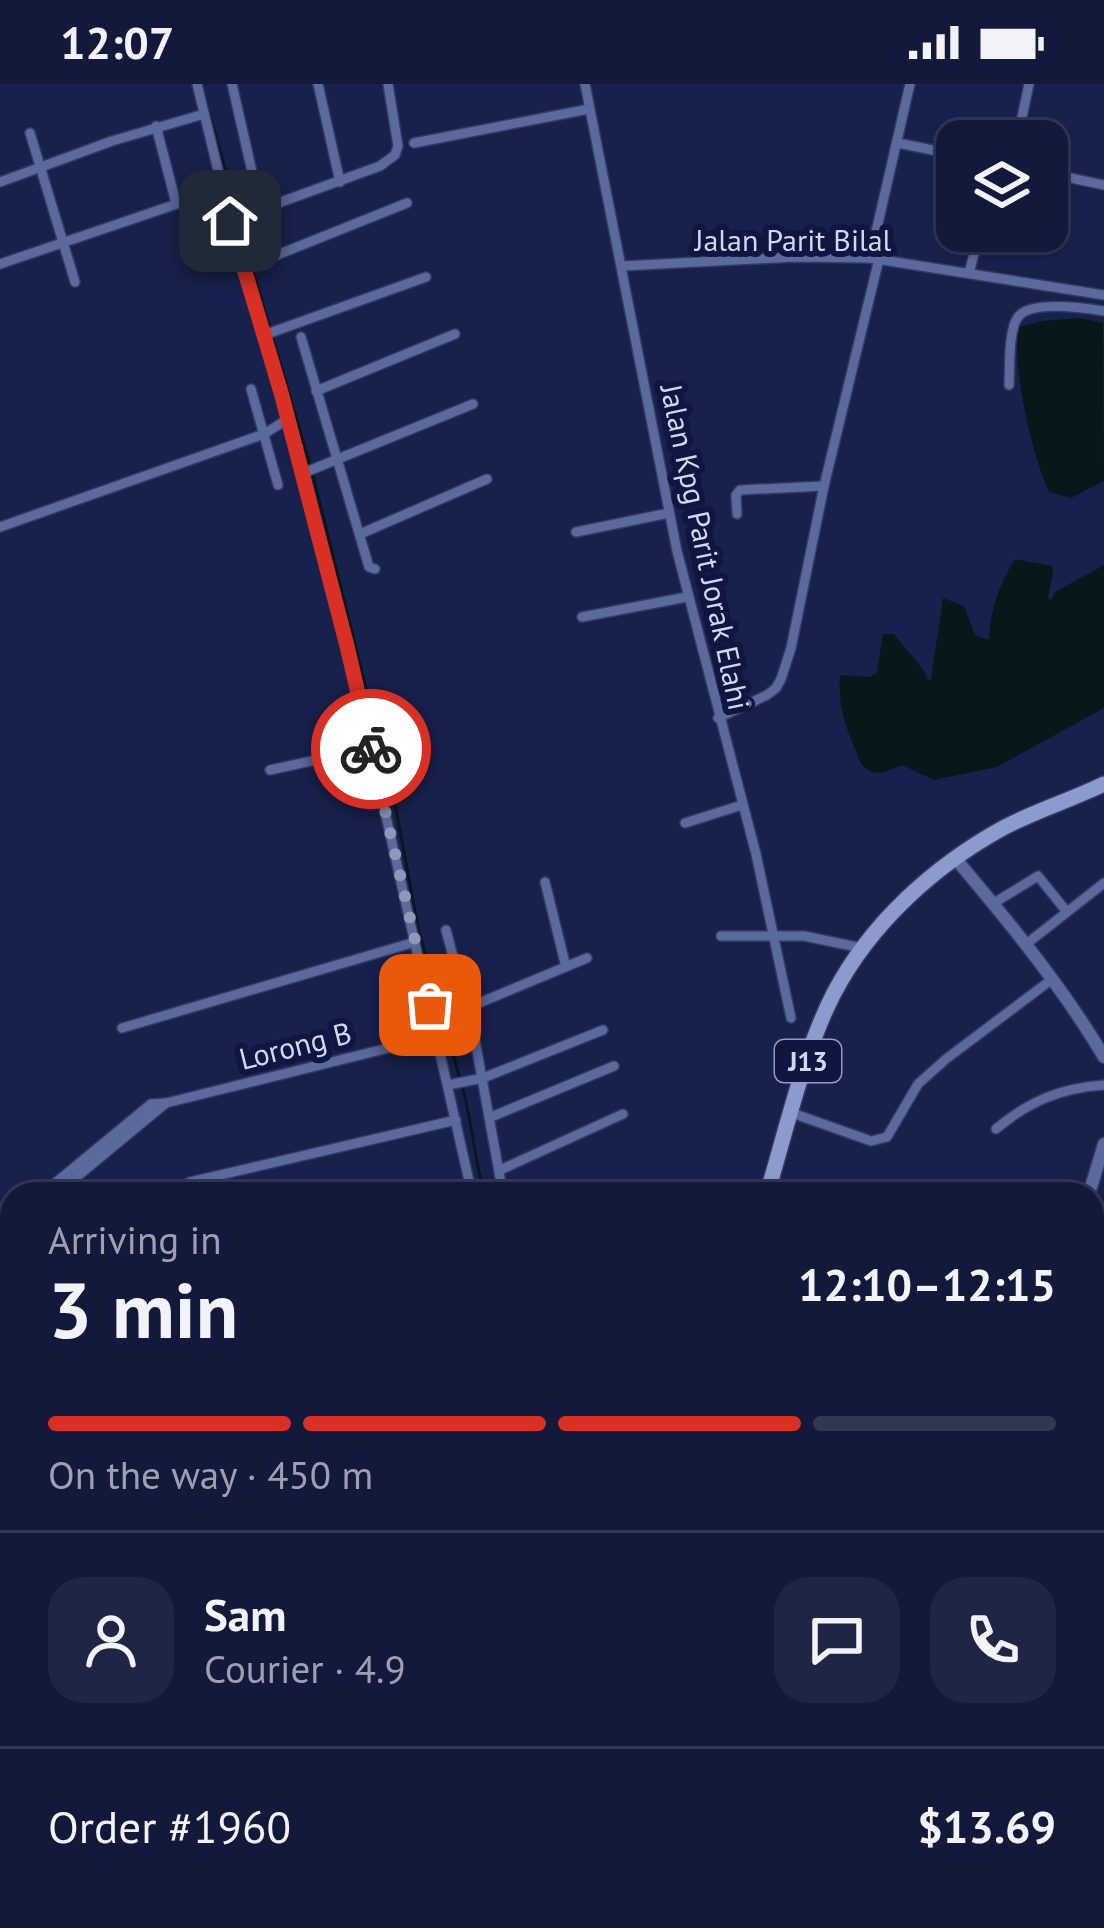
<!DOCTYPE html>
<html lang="en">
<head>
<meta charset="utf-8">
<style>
	body { margin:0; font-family:"PT Sans",sans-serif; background:#1f2645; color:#f1f3f6; height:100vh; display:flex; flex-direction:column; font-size:45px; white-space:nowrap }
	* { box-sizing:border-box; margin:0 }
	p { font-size:39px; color:#9ca0af }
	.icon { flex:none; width:66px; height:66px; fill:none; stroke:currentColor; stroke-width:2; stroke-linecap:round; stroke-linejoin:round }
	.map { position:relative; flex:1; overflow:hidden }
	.side { position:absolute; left:0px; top:1098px; width:1104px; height:747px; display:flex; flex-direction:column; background:#12193a; border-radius:36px 36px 0 0; box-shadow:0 3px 9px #0004,0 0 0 3px #313854 }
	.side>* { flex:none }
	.controls { position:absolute; left:936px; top:36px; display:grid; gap:24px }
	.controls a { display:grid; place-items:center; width:132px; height:132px; border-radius:24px; background:#12193a; box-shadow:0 3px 9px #0004,0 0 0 3px #313854; font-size:60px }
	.pin { position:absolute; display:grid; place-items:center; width:102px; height:102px; color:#fff; margin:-51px; border-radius:24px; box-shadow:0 6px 18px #0006 }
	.courier { position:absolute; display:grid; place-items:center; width:120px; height:120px; margin:-60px; border:9px solid #d93025; border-radius:50%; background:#fff; color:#222; box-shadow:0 3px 15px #0007 }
	.head em { font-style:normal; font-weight:600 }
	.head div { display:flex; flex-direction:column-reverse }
	.head { display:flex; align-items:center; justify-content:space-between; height:204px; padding:0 48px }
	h1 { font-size:78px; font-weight:600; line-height:90px }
	.bar { display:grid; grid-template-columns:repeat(4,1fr); gap:18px 12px; align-content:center; height:144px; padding:0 48px }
	.bar i { height:15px; border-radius:9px; background:#313854 }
	.bar .selected { background:#d93025 }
	.bar p { grid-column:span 4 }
	.line { display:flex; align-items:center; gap:30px; padding:0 48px; border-top:3px solid #313854 }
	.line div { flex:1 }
	.round { display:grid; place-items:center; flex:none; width:126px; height:126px; border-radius:36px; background:#1f2645 }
	.status { display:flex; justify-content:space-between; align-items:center; height:84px; padding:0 60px; background:#12193a; direction:ltr }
	.status svg { height:33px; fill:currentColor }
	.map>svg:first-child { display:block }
	.built { fill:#202a5c }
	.water { fill:#07181b }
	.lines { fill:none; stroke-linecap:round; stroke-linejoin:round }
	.stream { stroke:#07181b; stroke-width:3 }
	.minor-casing { stroke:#353960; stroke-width:12 }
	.tertiary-casing { stroke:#353960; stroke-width:15 }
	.primary-casing { stroke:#353960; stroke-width:18 }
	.minor { stroke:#5b699c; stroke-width:9 }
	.tertiary { stroke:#5b699c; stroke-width:12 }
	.primary { stroke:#8c9acd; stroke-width:15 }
	.done { stroke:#8f98ba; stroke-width:12; stroke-dasharray:0 21.6 }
	.route { stroke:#d93025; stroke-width:15 }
	.labels { text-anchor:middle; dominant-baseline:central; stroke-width:12; stroke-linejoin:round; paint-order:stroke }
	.shield { fill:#0f1642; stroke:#959ebf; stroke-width:3 }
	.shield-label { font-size:27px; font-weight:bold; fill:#cfd8f5 }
	.street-label { font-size:30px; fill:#cfd8f5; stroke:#0f1642 }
</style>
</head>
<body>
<div class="status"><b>12:07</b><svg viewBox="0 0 49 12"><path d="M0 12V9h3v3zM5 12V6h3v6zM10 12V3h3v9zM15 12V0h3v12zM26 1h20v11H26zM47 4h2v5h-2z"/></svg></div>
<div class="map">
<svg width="1104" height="1844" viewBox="0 0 1104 1844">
	<rect width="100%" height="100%" fill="#18214d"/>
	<polygon class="built" points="806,1833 1007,1833 1001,1844 825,1844"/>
	<g class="water">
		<path d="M1080,234l23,5 1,158 -33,17 -22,-6c-16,-33 -39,-131 -30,-165l24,-6z"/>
		<path d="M1015,475l37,7 1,6 -5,26 3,2 4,-8 49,-27v143l-107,59 -63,13 -32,-15c-12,5 -25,13 -37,3 -5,-4 -7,-11 -9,-17 -12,-27 -18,-47 -16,-76l30,2 7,-5 6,-38h11c10,15 29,30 34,46l3,-1 12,-81 21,8 11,29 14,5c1,-29 10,-56 26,-81z"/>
	</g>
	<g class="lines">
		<g class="stream">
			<polyline points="203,7 251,177"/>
			<polyline points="253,187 313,391 397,730 418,844 466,1017 483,1110"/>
			<polyline points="0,1282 12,1292"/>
		</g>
		<defs>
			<g id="minor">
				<polyline points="197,0 242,185 282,312 347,561 472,1110"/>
				<polyline points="232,0 261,127"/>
				<polyline points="318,0 340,98"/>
				<polyline points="585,0 677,467 756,770 791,934"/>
				<polyline points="156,42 176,119"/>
				<polyline points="30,49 75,198"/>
				<polyline points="1017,57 1029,0"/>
				<polyline points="414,59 589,25"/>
				<polyline points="898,59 957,71"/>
				<polyline points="1047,89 1104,101"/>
				<polyline points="0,98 112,57 204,30"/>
				<polyline points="229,137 380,82 395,71 398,62 388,0"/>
				<polyline points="870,174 910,0"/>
				<polyline points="0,180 221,105"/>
				<polyline points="623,182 794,173 870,174 1104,211"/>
				<polyline points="242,185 407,119"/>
				<polyline points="969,189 980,147"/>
				<polyline points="264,251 426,193"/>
				<polyline points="301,253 369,483 375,485"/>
				<path d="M1009,301c1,-16 -1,-55 9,-68 13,-17 67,-9 86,-6"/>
				<polyline points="251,305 278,401"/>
				<polyline points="316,307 455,250"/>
				<polyline points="301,390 473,320"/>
				<polyline points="737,430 736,411 740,406 824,402"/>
				<polyline points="0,443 264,350 288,335"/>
				<polyline points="576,448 669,429"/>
				<polyline points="360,450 487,395"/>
				<polyline points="582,533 687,513"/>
				<polyline points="718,634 767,611 776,604 781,595 791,564 824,402 879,175"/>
				<polyline points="270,686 371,664"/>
				<polyline points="685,739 742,721"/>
				<polyline points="545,798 566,883"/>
				<polyline points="994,819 1038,792 1067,828"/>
				<polyline points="446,846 475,956 503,1110"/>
				<polyline points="721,852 804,852 862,864"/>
				<polyline points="1025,861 1104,799"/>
				<polyline points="467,924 587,874"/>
				<polyline points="122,944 415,858"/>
				<polyline points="448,1001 483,994 603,946"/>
				<polyline points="792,1029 871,1057 887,1053 918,1000 946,975 1051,896"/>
				<polyline points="491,1033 614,982"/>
				<path d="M996,1045c33,-28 65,-41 108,-44"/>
				<polyline points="500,1086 623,1030"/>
				<polyline points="42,1110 151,1020 166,1019 437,952"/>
				<polyline points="56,1110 166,1019"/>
				<polyline points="172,1110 190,1098 456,1036"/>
				<polyline points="0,1143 12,1135"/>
				<polyline points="0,1158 12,1148"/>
				<polyline points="1092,1158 1104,1162"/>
				<polyline points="1092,1270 1104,1270"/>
				<polyline points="0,1292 12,1302"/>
				<polyline points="1092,1441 1104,1404"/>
				<polyline points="1092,1468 1104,1472"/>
				<polyline points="0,1544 12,1542"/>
				<polyline points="1092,1563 1104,1570"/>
				<polyline points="0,1567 12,1568"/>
				<polyline points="0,1644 12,1644"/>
				<polyline points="1092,1649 1104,1656"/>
				<polyline points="0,1724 12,1725"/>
				<polyline points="1092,1737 1104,1745"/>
				<polyline points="1092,1822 1104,1829"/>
				<polyline points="428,1833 430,1844"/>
				<polyline points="802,1833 821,1844"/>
				<polyline points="673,1843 674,1844"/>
				<polyline points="178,1844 184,1833"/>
				<polyline points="516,1844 520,1833"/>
				<polyline points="568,1844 571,1833"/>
				<polyline points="649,1844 653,1833"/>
				<polyline points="1006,1844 1012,1833"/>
			</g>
			<g id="tertiary">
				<path d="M955,774c53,63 107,128 149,199"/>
				<polyline points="1089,1110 1104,1060"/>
				<polyline points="1092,1201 1104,1205"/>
				<polyline points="1098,1844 1104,1833"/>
			</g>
			<g id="primary">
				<path d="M767,1110c19,-63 37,-143 67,-201 37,-70 100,-127 169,-165 32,-17 68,-28 101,-44"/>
				<polyline points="535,1844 539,1833"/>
				<polyline points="546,1844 549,1833"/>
			</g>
		</defs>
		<use href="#minor" class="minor-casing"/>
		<use href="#tertiary" class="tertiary-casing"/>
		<use href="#primary" class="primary-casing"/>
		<use href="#minor" class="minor"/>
		<use href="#tertiary" class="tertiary"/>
		<use href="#primary" class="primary"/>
	</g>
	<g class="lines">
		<polyline class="done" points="371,665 430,921"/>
		<polyline class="route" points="230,137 282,312 347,562 371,665"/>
	</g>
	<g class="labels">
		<rect class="shield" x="775" y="956" width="66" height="42" rx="9"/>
		<g class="shield-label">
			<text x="808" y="977">J13</text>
		</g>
		<g class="street-label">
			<text x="793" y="155">Jalan Parit Bilal</text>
			<text transform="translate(706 463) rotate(78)">Jalan Kpg Parit Jorak Elahi</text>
			<text transform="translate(295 961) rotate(-14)">Lorong B</text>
		</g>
	</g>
</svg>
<div class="controls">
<a><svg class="icon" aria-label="layers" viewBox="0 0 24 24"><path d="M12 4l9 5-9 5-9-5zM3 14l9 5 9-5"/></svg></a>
</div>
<div class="pin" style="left:430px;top:921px;background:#ea580c"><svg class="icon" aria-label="bag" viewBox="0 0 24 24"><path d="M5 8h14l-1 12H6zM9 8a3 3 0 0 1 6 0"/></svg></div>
<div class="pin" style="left:230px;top:137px;background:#1f2937"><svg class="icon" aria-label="home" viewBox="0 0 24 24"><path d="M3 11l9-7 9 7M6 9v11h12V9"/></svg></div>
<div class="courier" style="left:371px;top:665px"><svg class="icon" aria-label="bike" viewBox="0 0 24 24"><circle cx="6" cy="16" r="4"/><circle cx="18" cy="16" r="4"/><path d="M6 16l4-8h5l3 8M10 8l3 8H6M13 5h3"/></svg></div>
<section class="side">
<div class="head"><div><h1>3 min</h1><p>Arriving in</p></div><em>12:10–12:15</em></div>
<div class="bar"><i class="selected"></i><i class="selected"></i><i class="selected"></i><i></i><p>On the way · 450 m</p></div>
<div class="line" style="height:216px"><a class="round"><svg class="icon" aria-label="person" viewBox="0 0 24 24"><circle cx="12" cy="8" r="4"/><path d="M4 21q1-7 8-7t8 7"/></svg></a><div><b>Sam</b><p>Courier · 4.9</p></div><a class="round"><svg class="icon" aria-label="chat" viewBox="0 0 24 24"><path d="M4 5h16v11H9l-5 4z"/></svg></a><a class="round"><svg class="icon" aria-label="phone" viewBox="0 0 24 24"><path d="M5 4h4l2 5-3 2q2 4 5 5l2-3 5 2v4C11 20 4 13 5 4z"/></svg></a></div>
<div class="line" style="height:156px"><div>Order #1960</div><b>$13.69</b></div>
</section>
</div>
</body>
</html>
